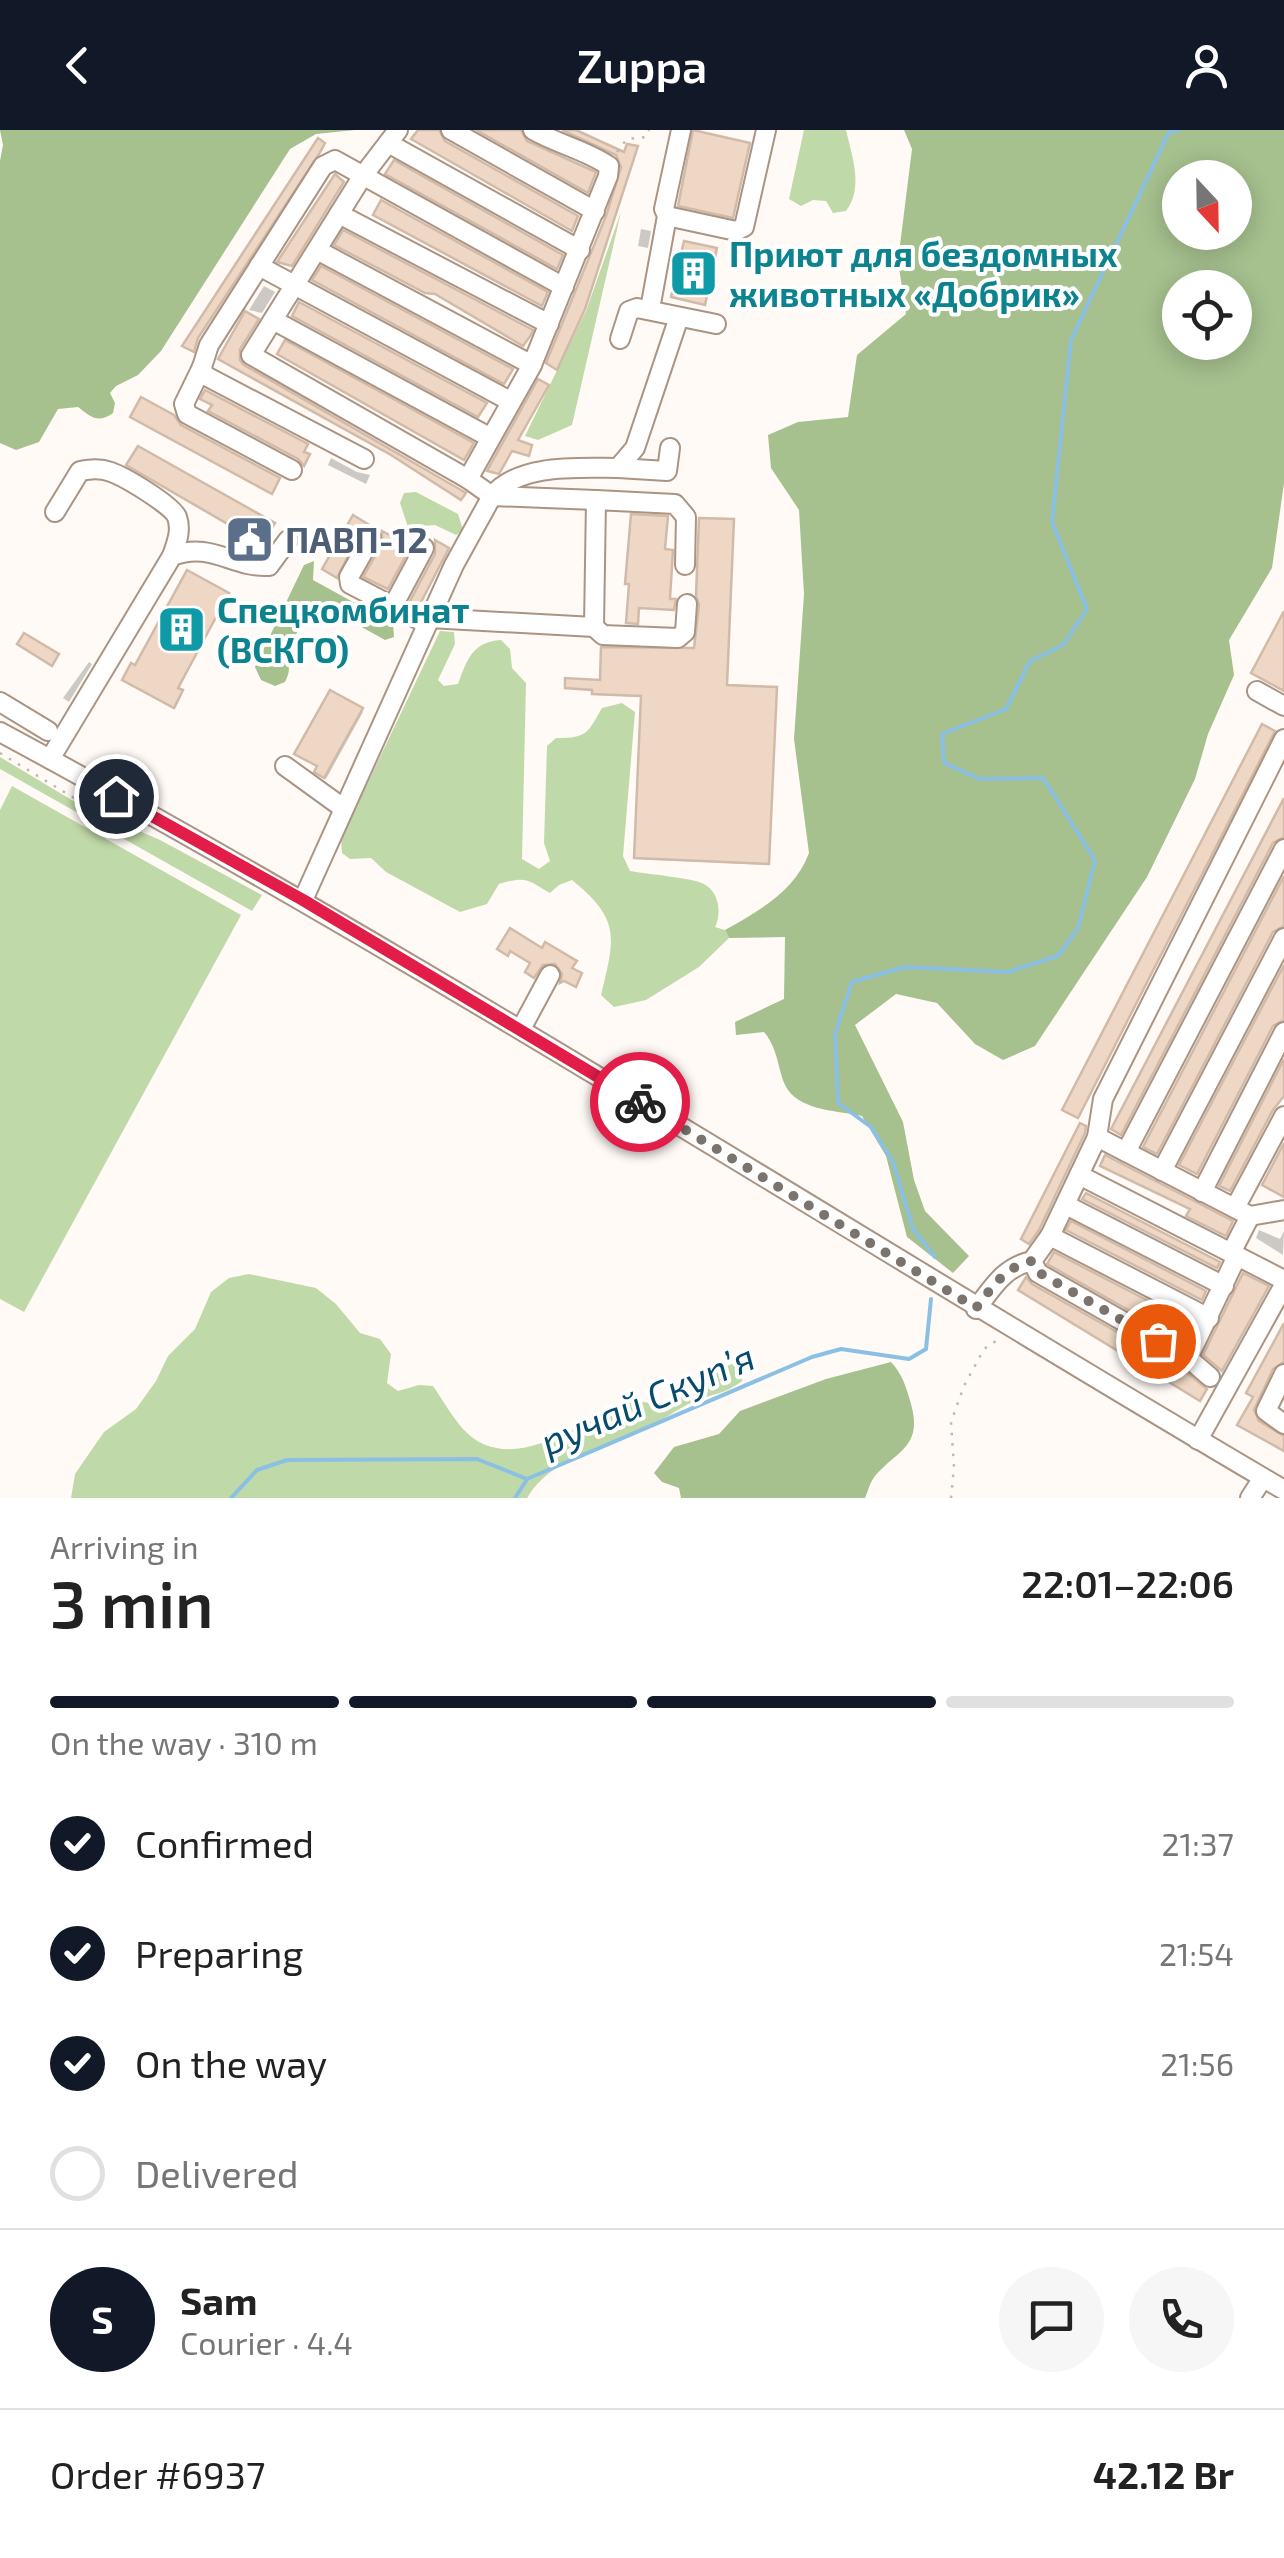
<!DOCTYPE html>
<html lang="en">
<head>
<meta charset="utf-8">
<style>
	body { margin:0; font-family:"Exo 2",sans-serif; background:#f6f6f6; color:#222; height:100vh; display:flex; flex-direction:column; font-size:38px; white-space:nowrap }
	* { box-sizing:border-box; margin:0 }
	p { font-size:32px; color:#767676 }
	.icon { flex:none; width:55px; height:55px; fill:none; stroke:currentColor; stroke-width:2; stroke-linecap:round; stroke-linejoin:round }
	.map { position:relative; height:1368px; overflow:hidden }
	.drawer { display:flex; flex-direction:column; background:#fff; flex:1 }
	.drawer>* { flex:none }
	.needle { width:65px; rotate:158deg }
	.buttons { position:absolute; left:1162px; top:30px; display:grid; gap:20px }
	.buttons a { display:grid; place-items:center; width:90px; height:90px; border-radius:50%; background:#fff; box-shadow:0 5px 25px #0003; font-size:50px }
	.pin { position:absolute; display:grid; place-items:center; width:85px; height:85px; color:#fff; margin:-42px; border:5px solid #fff; border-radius:50%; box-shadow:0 2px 10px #0007 }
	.courier { position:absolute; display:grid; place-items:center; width:100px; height:100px; margin:-50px; border:8px solid #e11d48; border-radius:50%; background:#fff; color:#222; box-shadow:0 2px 12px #0007 }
	.headline em { font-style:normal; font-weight:600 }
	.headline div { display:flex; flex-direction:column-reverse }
	.headline { display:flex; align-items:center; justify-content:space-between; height:170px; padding:0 50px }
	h1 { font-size:65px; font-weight:600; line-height:75px }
	.bar { display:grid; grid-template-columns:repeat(4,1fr); gap:15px 10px; align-content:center; height:120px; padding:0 50px }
	.bar i { height:12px; border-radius:8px; background:#e0e0e0 }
	.bar .on { background:#111827 }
	.bar p { grid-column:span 4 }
	.line { display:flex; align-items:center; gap:25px; padding:0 50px; border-top:2px solid #e0e0e0 }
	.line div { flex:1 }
	.round { display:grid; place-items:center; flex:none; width:105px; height:105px; border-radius:52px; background:#f6f6f6 }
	ol { padding:0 50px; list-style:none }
	li { display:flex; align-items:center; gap:30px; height:110px }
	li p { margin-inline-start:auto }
	li .icon { padding:10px; border-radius:50%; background:#111827; color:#fff; stroke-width:4 }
	li:last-child { color:#767676 }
	li i { width:55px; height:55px; border:5px solid #e0e0e0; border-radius:50% }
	header { display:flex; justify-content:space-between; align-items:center; height:130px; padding:0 50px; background:#111827; color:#fff; font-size:45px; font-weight:600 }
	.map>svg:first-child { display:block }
	.green { fill:#c0d9a8 }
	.forest { fill:#a6c08e; fill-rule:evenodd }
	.shadow { fill:#0003 }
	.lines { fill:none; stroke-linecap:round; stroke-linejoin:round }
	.stream { stroke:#8ac0e3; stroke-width:4 }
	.building { fill:#eed8c5; stroke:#d1bba8; stroke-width:2.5 }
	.minor-casing { stroke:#aa9483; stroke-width:22 }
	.path { stroke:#beb8b3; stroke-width:2.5; stroke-dasharray:2.5 8; stroke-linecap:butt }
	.minor { stroke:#fff; stroke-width:18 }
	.done { stroke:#7b736e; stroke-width:10; stroke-dasharray:0 18 }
	.route { stroke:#e11d48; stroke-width:12 }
	.labels { text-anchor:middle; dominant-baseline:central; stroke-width:8; stroke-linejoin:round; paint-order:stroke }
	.culture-label { font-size:35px; font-weight:bold; fill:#0d838f; stroke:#fff; text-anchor:start }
	.service-label { font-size:35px; font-weight:bold; fill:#4e5e75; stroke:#fff; text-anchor:start }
	.water-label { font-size:38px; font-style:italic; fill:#074c6e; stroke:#fff }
</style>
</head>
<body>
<header><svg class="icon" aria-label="back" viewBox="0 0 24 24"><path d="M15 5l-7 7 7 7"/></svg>Zuppa<svg class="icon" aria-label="person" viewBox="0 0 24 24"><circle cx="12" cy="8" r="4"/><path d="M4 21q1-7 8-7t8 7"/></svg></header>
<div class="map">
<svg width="1284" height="1368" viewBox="0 0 1284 1368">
	<rect width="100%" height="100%" fill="#fffaf6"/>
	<g class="green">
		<path d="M804,0h42c6,26 18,58 0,81l-13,2 -7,-12 -13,-1 -12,6 -12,-7z"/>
		<polygon points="621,82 572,295 538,310 525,306 586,181"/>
		<polygon points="416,362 458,384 463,400 456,405 435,395 408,397 400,373 404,363"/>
		<path d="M440,501l14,1 1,12 -17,36 6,6 14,-2c9,-24 14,-42 43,-44l9,9 2,19 14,15 -4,176 17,10 11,-8 -6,-18 3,-97 9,-8c31,0 31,-4 46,-30l20,-5 13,9 -12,144 7,15c16,3 63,7 74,13 15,8 18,29 11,43l10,3 4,8 -30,29 -53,33 -32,7 -13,-12c14,-58 20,-75 -29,-115l-13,5 -9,8c-24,-14 -23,-17 -51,-9l-12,20 -27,8 -74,-40 -15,-14 -21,1 -8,-6 -1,-14z"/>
		<polygon points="0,627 80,675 160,710 262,765 252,781 0,639"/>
		<polygon points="12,656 241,785 24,1182 0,1169 0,680"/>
		<path d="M249,1144l67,14 20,16 24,29 20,6 11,15 -4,29 11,8 21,-6 14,1c10,14 19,31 31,44 46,49 120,-9 169,-31 48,17 58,-22 99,-35l10,7v10c-18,14 -29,12 -49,21 -16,7 -31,19 -48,27 -41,20 -93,27 -118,69h-456l4,-24 29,-42 32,-23 20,-28 12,-25 27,-27 16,-37 18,-14z"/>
	</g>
	<g class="forest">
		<path d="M0,0h355l-39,4 -26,15 -129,202 -23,24 -22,11 -6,7 5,10 -2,10c-15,11 -22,4 -35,-6l-20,2 -19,33 -23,8 -16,-7v-282l3,-16z"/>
		<path d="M904,0h380v353l-12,85 -43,72 5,35 -26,59 -13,45 -48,98 -112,169 -32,14 -28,-16 -38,-41 -41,-9 -41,31 48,97 11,58 11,31 44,45 -16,17 -46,-36 -21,-81 -24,-40c-22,-5 -59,-5 -74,-26 -11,-17 -8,-39 -24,-58l-28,3 -1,-13 49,-23 1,-62 -56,1 -4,-8c34,-19 70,-39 84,-77l-15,-114 10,-145 -5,-84 -28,-42 -3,-33 30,-13 50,-5 9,-62 49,-41 -8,-53 14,-112zM1180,48h55v54h-55zM1180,158h55v54h-55z"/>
		<path d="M314,431l-1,19 80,44 1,13 -9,3 -63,-35c-15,8 -34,37 -34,54 1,11 2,13 -3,23l-10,4 -14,-6 -6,-13 49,-102z"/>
		<path d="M891,1232c12,13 15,25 20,42 12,43 -14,46 -36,72 -5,6 -7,15 -10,22h-184l-2,-10 -17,-6 -8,-9 20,-26 45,-13 21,-23 86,-32z"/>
	</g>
	<g class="shadow">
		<polygon points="641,99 651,101 648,118 638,116"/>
		<polygon points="264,156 275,162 262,183 249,180"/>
		<polygon points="331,328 357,342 370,345 366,354 328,335"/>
		<polygon points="227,464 178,561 182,565 175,579 126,552 124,550 136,538"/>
		<polygon points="702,475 727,557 776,561 769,735 637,729 643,567 596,565 595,560 567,558 602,552 696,521"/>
		<polygon points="242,507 260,518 256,525 239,514"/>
		<polygon points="89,532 92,534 69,572 63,568"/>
		<polygon points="361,580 363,582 326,649 319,645 319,638 299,626"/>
		<polygon points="1259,1100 1280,1109 1284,1101 1283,1125 1256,1108"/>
	</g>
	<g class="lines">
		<g class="stream">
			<polyline points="935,1127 913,1099 893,1032 871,997 838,973 835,904 852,852 905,837 1008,842 1058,826 1078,798 1095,730 1043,648 980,649 944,633 942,604 1006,579 1030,531 1063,515 1087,479 1052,392 1071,210 1169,2 1179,0"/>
			<polyline points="231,1368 257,1340 287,1330 477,1329 527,1349 812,1227 841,1219 909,1229 926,1219 931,1169"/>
			<polyline points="515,1368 526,1351"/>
		</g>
	</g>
	<g class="building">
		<polygon points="418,0 439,0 445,11 578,86 572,101 411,9"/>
		<polygon points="476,0 521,0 527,11 596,42 588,63"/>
		<polygon points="562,0 576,0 624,22 627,14 638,16 585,179 557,240 546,233 606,86 621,37 616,25"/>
		<polygon points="693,0 750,13 733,88 678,76"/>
		<polygon points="318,8 325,13 319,24 198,208 194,222 182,216"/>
		<polygon points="394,30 563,125 557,139 385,44"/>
		<polygon points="335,44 344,52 292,136 277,132"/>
		<polygon points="381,70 548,162 542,176 373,85"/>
		<polygon points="343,100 533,200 531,205 523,216 435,164 425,163 334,115"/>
		<polygon points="684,111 717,118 705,175 671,167"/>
		<polygon points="321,136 513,239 504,254 312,150"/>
		<polygon points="299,172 487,273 478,287 292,186"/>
		<polygon points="245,181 259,189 240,219 240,230 244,235 461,360 466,363 461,370 391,325 218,229"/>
		<polygon points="285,210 474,313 464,330 277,224"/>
		<polygon points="538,249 549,255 518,310 532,315 529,326 512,321 499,344 487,341"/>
		<polygon points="205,260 308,314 304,322 310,324 304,336 298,329 208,281 212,275 200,269"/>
		<polygon points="141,267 174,285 181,295 280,348 272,364 130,287"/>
		<polygon points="138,316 275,393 262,414 126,335"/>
		<polygon points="631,384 668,386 665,419 673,420 670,469 676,469 674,480 639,478 638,494 626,493 629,454 625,454"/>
		<polygon points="353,385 371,396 360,402 337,448 322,439"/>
		<polygon points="699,388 734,389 727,555 777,557 769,734 634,728 641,566 592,564 592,560 565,558 565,548 600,550 601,517 694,518 699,475 696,466"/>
		<polygon points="382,401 411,416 388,459 363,447 382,414"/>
		<polygon points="435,410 449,418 419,476 410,471 435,424"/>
		<polygon points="187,440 229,463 178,558 183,560 174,578 122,550 131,533 135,535"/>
		<polygon points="1284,481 1284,561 1251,543"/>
		<polygon points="24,503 59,524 52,536 17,514"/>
		<polygon points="330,560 363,578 324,648 314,642 317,636 294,624"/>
		<polygon points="1262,594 1275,601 1078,988 1062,980"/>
		<polygon points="1284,668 1284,707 1273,713 1121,1005 1111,999"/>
		<polygon points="1284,746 1284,796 1273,802 1157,1024 1143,1017"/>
		<polygon points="510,798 542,818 545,812 577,831 572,838 582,843 576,857 564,851 560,853 562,844 555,834 543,835 534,848 525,842 530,833 510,821 508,826 497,819"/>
		<polygon points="1284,835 1284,890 1273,896 1197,1044 1179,1035"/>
		<polygon points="1284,929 1284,966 1273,980 1230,1061 1219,1056"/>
		<polygon points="1080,993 1086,996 1085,1003 1039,1100 1029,1114 1021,1109"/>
		<polygon points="1284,1013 1284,1067 1262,1055"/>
		<polygon points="1105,1025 1233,1091 1226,1106 1186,1086 1190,1079 1100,1036"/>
		<polygon points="1086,1063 1220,1132 1217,1138 1082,1069"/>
		<polygon points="1071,1091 1206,1161 1202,1170 1066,1100"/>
		<polygon points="1054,1122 1191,1193 1183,1211 1047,1134"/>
		<polygon points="1243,1143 1269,1156 1222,1241 1203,1225"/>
		<polygon points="1026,1147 1032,1154 1181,1238 1207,1259 1200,1271 1018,1160"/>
		<polygon points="1284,1193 1284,1232 1273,1239 1254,1280 1259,1291 1284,1306 1284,1321 1237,1295 1253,1267 1246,1263"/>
	</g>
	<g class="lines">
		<defs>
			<g id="minor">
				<polyline points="398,0 362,47 251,225 468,349 492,366 596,370"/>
				<polyline points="451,0 595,81"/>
				<polyline points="388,13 580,120"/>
				<polyline points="339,84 549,194"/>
				<polyline points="667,86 736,101 744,97 766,0"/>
				<polyline points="317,120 532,235"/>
				<polyline points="259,136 510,271"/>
				<polyline points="650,179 667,86 664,79 681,0"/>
				<polyline points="273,190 489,307"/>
				<polyline points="620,209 629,181 637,178 716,194"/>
				<polyline points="202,237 184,274 187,284 292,340"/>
				<polyline points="364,329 204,245 202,237 209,215 323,36 335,30 564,157"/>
				<polyline points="618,338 667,341 670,318"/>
				<path d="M468,349l64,-114 76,-189 1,-10c-23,-16 -52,-22 -76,-36"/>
				<path d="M55,382l25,-41c11,-2 20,-3 31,1 14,5 61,33 66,45 5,14 -1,27 -5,39"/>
				<polyline points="371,408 349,447 350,454 427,494"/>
				<polyline points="685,435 686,387 675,374 596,370 594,497 603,505 678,508 685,502 687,474"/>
				<polyline points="393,476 424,418"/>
				<polyline points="429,488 594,497"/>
				<polyline points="1257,561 1284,576"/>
				<polyline points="0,572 48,601"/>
				<path d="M0,602c438,236 855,506 1284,758"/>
				<path d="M50,629l122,-203c40,-15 60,12 97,10l19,-26"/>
				<polyline points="285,636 343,678"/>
				<path d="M303,770l151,-335 38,-69c27,-33 87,-28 126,-28l17,-20 44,-131"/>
				<polyline points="521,899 550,845"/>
				<polyline points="1097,1007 1250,1086 1231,1123"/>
				<polyline points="1126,1022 1284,719"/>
				<polyline points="1162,1041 1284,808"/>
				<polyline points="1079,1045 1097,1007 1103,969 1284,609"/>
				<polyline points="1202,1062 1284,902"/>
				<polyline points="1066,1075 1224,1156"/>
				<polyline points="1235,1078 1284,986"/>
				<polyline points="1250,1086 1284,1080"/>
				<polyline points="1050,1106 1079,1045 1284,1150"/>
				<polyline points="1032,1131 1038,1143 1188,1228 1210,1247"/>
				<path d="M976,1179c17,-22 28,-42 56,-48l18,-25 159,82"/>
				<polyline points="1188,1228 1237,1126"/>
				<polyline points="1284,1244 1266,1281 1284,1294"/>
				<polyline points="1198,1310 1284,1155"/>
				<polyline points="1250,1368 1263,1348"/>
			</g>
		</defs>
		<use href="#minor" class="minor-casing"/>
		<g class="path">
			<polyline points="617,22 627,9 646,7 649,0"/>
			<polyline points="0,623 79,671"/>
			<polyline points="951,1368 954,1337 951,1292 964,1256 984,1219 999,1209"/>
		</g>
		<use href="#minor" class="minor"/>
	</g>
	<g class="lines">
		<path class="done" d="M640,972l336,206c17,-21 28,-41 56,-47l6,11 120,69"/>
		<polyline class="route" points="116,666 303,770 640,972"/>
	</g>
	<defs>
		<symbol id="building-square" viewBox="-11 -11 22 22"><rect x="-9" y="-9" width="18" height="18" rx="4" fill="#0f9aa8" stroke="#fff"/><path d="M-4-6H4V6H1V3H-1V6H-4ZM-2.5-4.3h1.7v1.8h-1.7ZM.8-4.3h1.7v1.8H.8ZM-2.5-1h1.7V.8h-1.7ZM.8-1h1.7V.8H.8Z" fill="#fff"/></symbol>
		<symbol id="civic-square" viewBox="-11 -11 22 22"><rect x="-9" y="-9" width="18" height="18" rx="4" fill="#5c6f8a" stroke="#fff"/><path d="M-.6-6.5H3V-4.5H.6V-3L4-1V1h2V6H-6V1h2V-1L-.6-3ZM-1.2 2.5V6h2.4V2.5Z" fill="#fff"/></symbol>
	</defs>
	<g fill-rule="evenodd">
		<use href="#building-square" x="666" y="116" width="55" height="55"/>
		<use href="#civic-square" x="222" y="382" width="55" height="55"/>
		<use href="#building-square" x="154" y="472" width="55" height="55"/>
	</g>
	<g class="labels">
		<g class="culture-label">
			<text x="729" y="123">Приют для бездомных<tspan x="729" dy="40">животных «Добрик»</tspan></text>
			<text x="217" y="479">Спецкомбинат<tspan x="217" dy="40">(ВСКГО)</tspan></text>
		</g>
		<g class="service-label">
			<text x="285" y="409">ПАВП-12</text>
		</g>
		<g class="water-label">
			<text transform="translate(647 1268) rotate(-23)">ручай Скупʼя</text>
		</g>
	</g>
</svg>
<div class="buttons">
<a><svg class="needle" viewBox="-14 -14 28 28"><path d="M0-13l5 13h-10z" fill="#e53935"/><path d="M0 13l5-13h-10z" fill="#767676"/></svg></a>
<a><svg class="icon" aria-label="locate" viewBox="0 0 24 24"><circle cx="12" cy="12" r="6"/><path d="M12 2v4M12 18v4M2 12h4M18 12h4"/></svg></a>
</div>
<div class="pin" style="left:1158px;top:1211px;background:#ea580c"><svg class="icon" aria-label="bag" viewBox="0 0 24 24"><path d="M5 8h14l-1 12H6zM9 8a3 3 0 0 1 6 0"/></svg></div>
<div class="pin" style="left:116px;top:666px;background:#1f2937"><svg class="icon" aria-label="home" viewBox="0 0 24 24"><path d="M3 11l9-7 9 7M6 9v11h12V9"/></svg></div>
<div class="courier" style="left:640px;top:972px"><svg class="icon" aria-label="bike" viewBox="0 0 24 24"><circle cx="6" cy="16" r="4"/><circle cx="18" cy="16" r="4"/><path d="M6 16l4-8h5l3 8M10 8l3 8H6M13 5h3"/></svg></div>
</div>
<section class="drawer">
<div class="headline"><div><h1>3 min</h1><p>Arriving in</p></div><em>22:01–22:06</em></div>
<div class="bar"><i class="on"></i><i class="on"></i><i class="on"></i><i></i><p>On the way · 310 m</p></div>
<ol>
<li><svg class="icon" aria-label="check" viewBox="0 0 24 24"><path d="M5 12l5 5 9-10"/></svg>Confirmed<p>21:37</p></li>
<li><svg class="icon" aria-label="check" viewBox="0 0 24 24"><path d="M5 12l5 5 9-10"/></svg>Preparing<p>21:54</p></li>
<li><svg class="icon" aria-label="check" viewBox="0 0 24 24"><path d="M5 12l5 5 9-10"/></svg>On the way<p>21:56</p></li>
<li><i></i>Delivered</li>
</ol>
<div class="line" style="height:180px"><b class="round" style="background:#111827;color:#fff">S</b><div><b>Sam</b><p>Courier · 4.4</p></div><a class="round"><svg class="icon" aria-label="chat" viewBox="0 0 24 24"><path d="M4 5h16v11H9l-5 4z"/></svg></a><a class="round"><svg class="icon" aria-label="phone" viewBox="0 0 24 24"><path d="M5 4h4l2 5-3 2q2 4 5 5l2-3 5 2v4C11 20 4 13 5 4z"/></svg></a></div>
<div class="line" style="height:130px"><div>Order #6937</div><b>42.12 Br</b></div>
</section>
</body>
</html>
